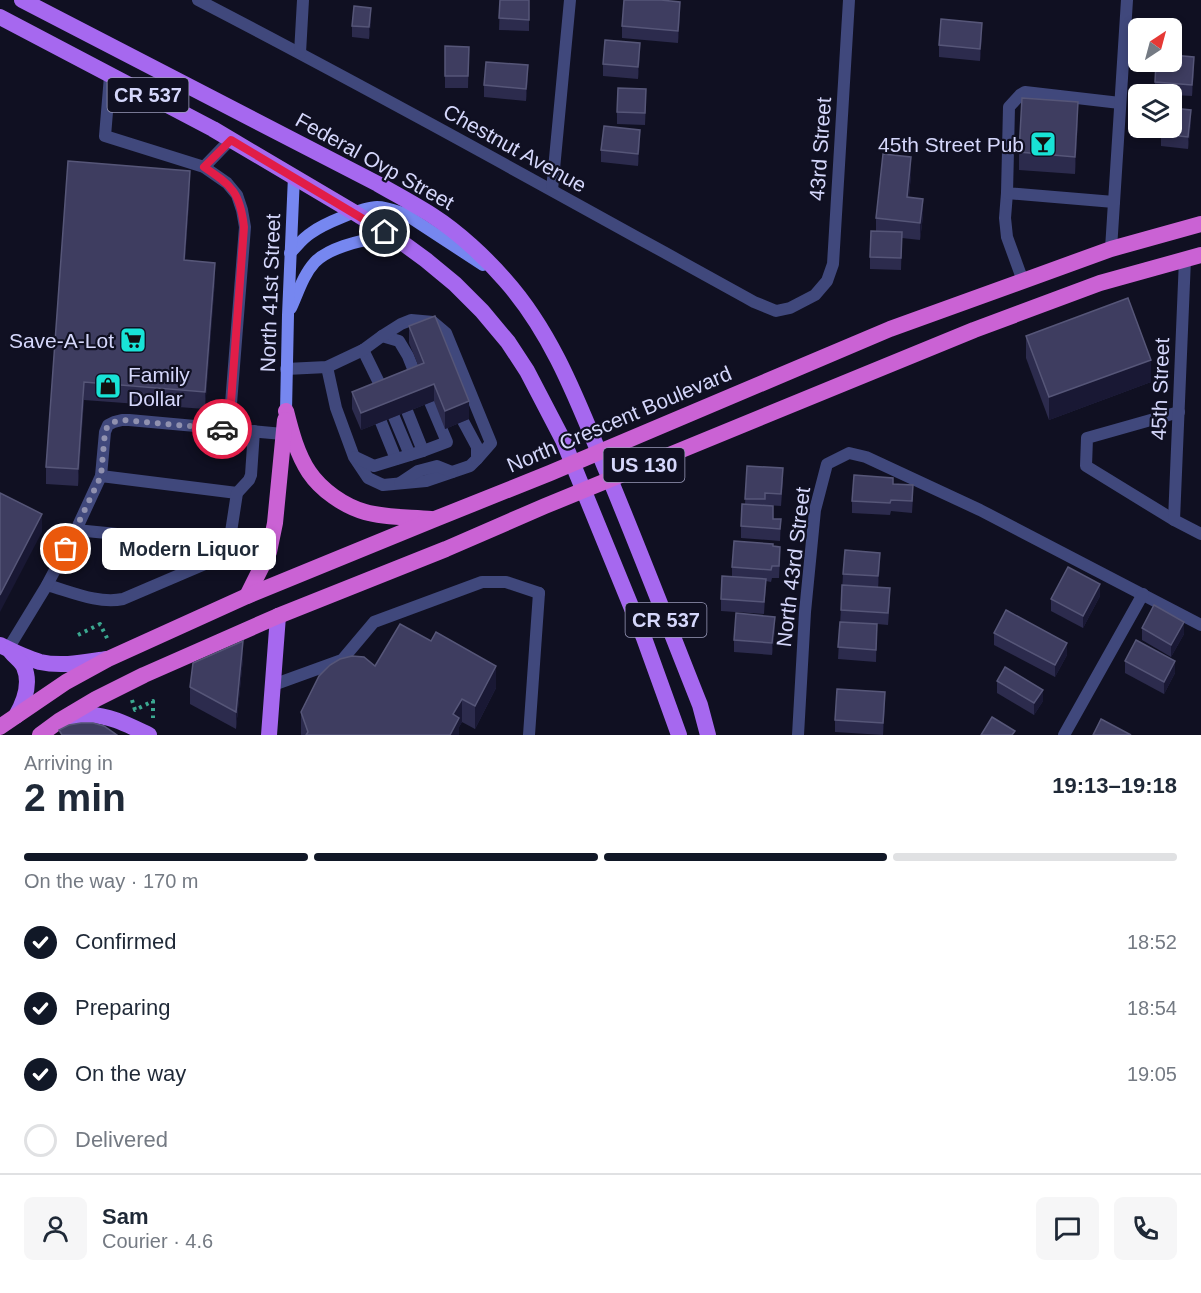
<!DOCTYPE html>
<html lang="en">
<head>
<meta charset="utf-8">
<style>
	body { margin:0; font-family:Arial,sans-serif; background:#f6f6f7; color:#1f2937; height:100vh; display:flex; flex-direction:column; font-size:22px; white-space:nowrap }
	* { box-sizing:border-box; margin:0 }
	p { font-size:20px; color:#747a83 }
	.icon { flex:none; width:33px; height:33px; fill:none; stroke:currentColor; stroke-width:2; stroke-linecap:round; stroke-linejoin:round }
	.map { position:relative; height:735px; overflow:hidden }
	.sheet { display:flex; flex-direction:column; background:#fff; flex:1 }
	.sheet>* { flex:none }
	.needle { width:39px; rotate:36deg }
	.tools { position:absolute; left:1128px; top:18px; display:grid; gap:12px }
	.tools a { display:grid; place-items:center; width:54px; height:54px; border-radius:9px; background:#fff; box-shadow:0 3px 9px #0003; font-size:30px }
	.pin { position:absolute; display:grid; place-items:center; width:51px; height:51px; color:#fff; margin:-26px; border:3px solid #fff; border-radius:50%; box-shadow:0 2px 6px #0007 }
	.courier { position:absolute; display:grid; place-items:center; width:60px; height:60px; margin:-30px; border:4px solid #e11d48; border-radius:50%; background:#fff; color:#222; box-shadow:0 2px 8px #0007 }
	.bubble { position:absolute; height:42px; border-radius:9px; background:#fff; box-shadow:0 3px 9px #0003; font-size:20px; font-weight:800; line-height:42px; text-align:center }
	.headline em { font-style:normal; font-weight:800 }
	.headline div { display:flex; flex-direction:column-reverse }
	.headline { display:flex; align-items:center; justify-content:space-between; height:102px; padding:0 24px }
	h1 { font-size:39px; font-weight:800; line-height:45px }
	.bar { display:grid; grid-template-columns:repeat(4,1fr); gap:9px 6px; align-content:center; height:72px; padding:0 24px }
	.bar i { height:8px; border-radius:4px; background:#e0e1e3 }
	.bar .selected { background:#111827 }
	.bar p { grid-column:span 4 }
	.line { display:flex; align-items:center; gap:15px; padding:0 24px; border-top:2px solid #e0e1e3 }
	.line div { flex:1 }
	.round { display:grid; place-items:center; flex:none; width:63px; height:63px; border-radius:9px; background:#f6f6f7 }
	ol { padding:0 24px; list-style:none }
	li { display:flex; align-items:center; gap:18px; height:66px }
	li p { margin-inline-start:auto }
	li .icon { padding:6px; border-radius:50%; background:#111827; color:#fff; stroke-width:4 }
	li:last-child { color:#747a83 }
	li i { width:33px; height:33px; border:3px solid #e0e1e3; border-radius:50% }
	.map>svg:first-child { display:block }
	.lines { fill:none; stroke-linecap:round; stroke-linejoin:round }
	.path { stroke:#3ba890; stroke-width:4; stroke-dasharray:3 4.5; stroke-linecap:butt }
	.service { stroke:#40487c; stroke-width:12 }
	.minor { stroke:#40487c; stroke-width:12 }
	.secondary { stroke:#7687f0; stroke-width:12 }
	.primary { stroke:#a668ef; stroke-width:16 }
	.trunk { stroke:#ca62d4; stroke-width:16 }
	.wall { fill:#2c2b4d }
	.shaded-wall { fill:#191834 }
	.building { fill:#3e3d60; stroke:#565678; stroke-width:1.5 }
	.done { stroke:#9091af; stroke-width:6; stroke-dasharray:0 10.8 }
	.route { stroke:#e11d48; stroke-width:8 }
	.labels { text-anchor:middle; dominant-baseline:central; stroke-width:4.5; stroke-linejoin:round; paint-order:stroke }
	.shield { fill:#101022; stroke:#9a9bba; stroke-width:1.5 }
	.shield-label { font-size:20px; font-weight:bold; fill:#d5d7fb }
	.poi-label { font-size:21px; fill:#d5d7fb; stroke:#101022; text-anchor:end }
	.street-label { font-size:21px; fill:#d5d7fb; stroke:#101022 }
</style>
</head>
<body>
<div class="map">
<svg width="1201" height="735" viewBox="0 0 1201 735">
	<rect width="100%" height="100%" fill="#101022"/>
	<g class="lines">
		<g class="path">
			<polyline points="78,635 100,624 108,640"/>
			<polyline points="132,700 135,710 153,701 153,718"/>
		</g>
		<g class="service">
			<polyline points="110,76 105,136 204,167 227,183 237,195 242,210 245,227 229,429"/>
			<polyline points="204,167 231,139"/>
			<polyline points="1007,193 1005,218 1007,237 1023,281"/>
			<polyline points="1114,202 1007,193 1009,107 1020,95 1025,92 1120,103"/>
			<polyline points="382,336 399,341 408,356 418,381"/>
			<polyline points="363,350 385,395"/>
			<polyline points="327,367 336,408 354,457 368,478 383,485 426,481 470,466 477,459 477,447 463,421"/>
			<polyline points="286,369 327,367 363,350 382,336 401,324 411,320 433,322 446,333 491,443 477,459"/>
			<polyline points="407,411 423,451"/>
			<polyline points="394,417 410,455"/>
			<polyline points="381,422 396,459"/>
			<polyline points="355,457 374,466 423,451 447,442 430,402"/>
			<polyline points="101,476 237,493"/>
			<polyline points="400,483 418,471 437,466 452,472"/>
			<polyline points="1174,520 1086,466 1087,438 1179,412"/>
			<polyline points="76,530 229,545"/>
			<path d="M47,585c25,7 51,19 76,14l96,-41 10,-13 8,-52 12,-13 2,-5 3,-44"/>
			<polyline points="8,649 47,585 76,530 101,476 105,432 108,425 114,422 122,420 129,420 283,434"/>
			<polyline points="273,685 342,660 374,622 482,582 506,582 539,593"/>
		</g>
		<g class="minor">
			<path d="M198,0c187,97 371,200 556,302l22,9 14,-3 25,-13 12,-14 6,-17 16,-264"/>
			<polyline points="300,53 303,0"/>
			<polyline points="552,190 570,0"/>
			<polyline points="1111,249 1127,0"/>
			<polyline points="1185,259 1174,520 1201,534"/>
			<polyline points="529,735 539,593"/>
			<polyline points="798,735 805,612 815,510 827,464 849,453 866,457 980,510 1201,625"/>
			<polyline points="1064,735 1143,594"/>
		</g>
		<g class="secondary">
			<path d="M290,253c7,-7 13,-15 21,-20 12,-9 52,-26 66,-26 10,0 19,4 28,7l78,51"/>
			<path d="M291,308c7,-15 12,-33 24,-46 13,-13 43,-22 62,-23 6,0 12,1 19,2"/>
			<polyline points="286,411 288,315 294,176"/>
		</g>
		<g class="primary">
			<path d="M22,0l356,184c19,11 38,21 55,32 25,16 53,42 72,64 49,55 74,125 102,192 32,77 62,155 93,233l8,30"/>
			<polyline points="0,17 213,129 355,213 400,241 426,260 455,284 482,311 508,342 527,371 563,440 644,638 679,735"/>
			<path d="M0,645c12,6 26,13 40,17 22,5 45,0 67,-3"/>
			<path d="M11,652c4,5 11,10 13,15 7,16 0,35 -8,49"/>
			<path d="M66,720c7,-2 16,-5 23,-5 21,0 41,11 60,20"/>
			<polyline points="269,735 278,616"/>
		</g>
		<g class="trunk">
			<path d="M286,411c5,20 11,43 23,61 12,18 35,34 56,40 21,6 45,5 66,7"/>
			<polyline points="247,596 269,552 275,523 285,420"/>
			<polyline points="0,727 66,682 108,659 247,596 435,519 550,473 890,329 1111,249 1201,224"/>
			<polyline points="40,735 59,721 96,699 144,675 278,616 446,549 545,506 974,330 1100,283 1201,255"/>
		</g>
	</g>
	<g class="wall">
		<polygon points="500,0 529,0 529,31 499,30"/>
		<polygon points="680,14 678,43 622,38 622,26"/>
		<polygon points="371,20 369,39 352,37 352,26"/>
		<polygon points="982,35 980,61 939,57 939,45"/>
		<polygon points="445,46 469,47 468,88 445,88"/>
		<polygon points="640,55 638,79 603,76 603,64"/>
		<polygon points="1194,69 1192,96 1155,94 1155,82"/>
		<polygon points="528,77 526,101 484,97 484,85"/>
		<polygon points="646,101 645,125 617,124 617,112"/>
		<polygon points="1078,119 1075,174 1019,170 1019,152"/>
		<polygon points="1191,122 1188,149 1161,146 1161,134"/>
		<polygon points="640,142 638,166 601,162 601,150"/>
		<polygon points="68,161 190,188 185,260 215,280 205,409 84,400 78,486 46,484 46,467"/>
		<polygon points="911,175 909,197 923,216 920,240 902,238 901,270 870,269 870,257 876,231 876,218"/>
		<polygon points="409,326 469,419 445,429 434,401 361,430 352,409 352,392 418,365 409,343"/>
		<polygon points="1026,336 1151,382 1049,420 1026,358"/>
		<polygon points="747,466 783,480 781,506 765,505 773,519 781,519 780,541 741,538 741,526 745,504"/>
		<polygon points="893,484 913,497 912,513 891,511 890,515 852,513 852,501"/>
		<polygon points="773,546 780,558 779,578 772,578 771,582 766,581 764,614 721,611 721,599 732,577 732,567"/>
		<polygon points="880,565 878,588 890,600 888,625 877,624 876,662 838,659 843,574"/>
		<polygon points="1100,596 1083,628 1051,611 1051,599"/>
		<polygon points="1142,628 1184,634 1171,657 1142,640"/>
		<polygon points="775,629 772,655 734,652 734,640"/>
		<polygon points="994,633 1067,655 1055,677 994,645"/>
		<polygon points="243,658 236,729 190,704 190,687"/>
		<polygon points="1125,661 1175,673 1164,694 1125,673"/>
		<polygon points="375,666 496,688 475,729 462,722 459,727 459,735 301,735 301,712"/>
		<polygon points="997,681 1043,701 1034,715 997,693"/>
		<polygon points="885,704 883,735 835,732 835,720"/>
	</g>
	<g class="shaded-wall">
		<polygon points="680,2 680,14 678,43 678,31"/>
		<polygon points="371,8 371,20 369,39 369,27"/>
		<polygon points="982,23 982,35 980,61 980,49"/>
		<polygon points="640,43 640,55 638,79 638,67"/>
		<polygon points="1194,57 1194,69 1192,96 1192,85"/>
		<polygon points="528,65 528,77 526,101 526,89"/>
		<polygon points="1078,102 1078,119 1075,174 1075,157"/>
		<polygon points="1191,110 1191,122 1188,149 1188,137"/>
		<polygon points="640,130 640,142 638,166 638,154"/>
		<polygon points="911,157 911,175 907,214 907,197"/>
		<polygon points="190,171 190,188 184,278 184,260"/>
		<polygon points="923,199 923,216 920,240 920,223"/>
		<polygon points="215,263 215,280 205,409 205,392"/>
		<polygon points="1151,360 1151,382 1049,420 1049,397"/>
		<polygon points="84,382 84,400 78,486 78,469"/>
		<polygon points="434,384 434,401 361,430 361,413"/>
		<polygon points="469,401 469,419 445,429 445,411"/>
		<polygon points="42,514 42,532 0,612 0,595"/>
		<polygon points="880,553 880,565 878,588 878,576"/>
		<polygon points="1100,584 1100,596 1083,628 1083,616"/>
		<polygon points="775,617 775,629 772,655 772,643"/>
		<polygon points="1184,622 1184,634 1171,657 1171,645"/>
		<polygon points="243,641 243,658 236,729 236,712"/>
		<polygon points="1067,643 1067,655 1055,677 1055,665"/>
		<polygon points="1175,661 1175,673 1164,694 1164,682"/>
		<polygon points="496,666 496,688 475,729 475,706"/>
		<polygon points="1043,690 1043,701 1034,715 1034,703"/>
		<polygon points="885,692 885,704 883,735 883,723"/>
		<polygon points="462,699 462,722 459,727 459,735 450,735 453,714"/>
	</g>
	<g class="building">
		<polygon points="500,0 529,0 529,20 499,18"/>
		<polygon points="624,0 661,0 680,2 678,31 622,26"/>
		<polygon points="354,6 371,8 369,27 352,26"/>
		<polygon points="941,19 982,23 980,49 939,45"/>
		<polygon points="605,40 640,43 638,67 603,64"/>
		<polygon points="445,46 469,47 468,76 445,76"/>
		<polygon points="1172,55 1194,57 1192,85 1155,82 1156,62 1172,62"/>
		<polygon points="486,62 528,65 526,89 484,85"/>
		<polygon points="618,88 646,89 645,113 617,112"/>
		<polygon points="1022,98 1078,102 1075,157 1019,152"/>
		<polygon points="1172,108 1191,110 1188,137 1161,134 1162,128 1172,128"/>
		<polygon points="604,126 640,130 638,154 601,150"/>
		<polygon points="883,154 911,157 907,197 923,199 920,223 876,218"/>
		<polygon points="68,161 190,171 184,260 215,263 205,392 84,382 78,469 46,467"/>
		<polygon points="871,231 902,232 901,258 870,257"/>
		<polygon points="1128,298 1151,360 1049,397 1026,336"/>
		<polygon points="435,316 469,401 445,411 434,384 361,413 352,392 424,363 409,326"/>
		<polygon points="747,466 783,468 781,494 765,493 765,499 745,499"/>
		<polygon points="854,475 893,478 893,484 913,485 912,501 891,500 890,503 852,501"/>
		<polygon points="0,493 42,514 0,595"/>
		<polygon points="742,504 773,506 773,519 781,519 780,529 741,526"/>
		<polygon points="734,541 773,544 773,546 780,547 779,566 772,566 771,570 732,567"/>
		<polygon points="845,550 880,553 878,576 843,574"/>
		<polygon points="1068,567 1100,584 1083,616 1051,599"/>
		<polygon points="722,576 766,579 764,602 721,599"/>
		<polygon points="842,585 890,588 888,613 841,610"/>
		<polygon points="1154,605 1184,622 1171,645 1142,628"/>
		<polygon points="1006,610 1067,643 1055,665 994,633"/>
		<polygon points="736,613 775,617 772,643 734,640"/>
		<polygon points="840,622 877,624 876,650 838,647"/>
		<polygon points="400,624 431,641 436,632 496,666 475,706 462,699 453,714 459,718 450,735 306,735 308,732 301,712 319,676 330,665 340,659 352,656 364,657 375,666"/>
		<polygon points="1136,640 1175,661 1164,682 1125,661"/>
		<polygon points="243,641 236,712 190,687 193,663"/>
		<polygon points="1005,667 1043,690 1034,703 997,681"/>
		<polygon points="837,689 885,692 883,723 835,720"/>
		<polygon points="992,717 1015,731 1012,735 981,735"/>
		<polygon points="1101,719 1131,735 1093,735"/>
		<polygon points="81,723 93,723 104,726 117,735 62,735 59,730 69,725"/>
	</g>
	<g class="lines">
		<polyline class="done" points="66,549 101,476 105,432 108,425 114,422 122,420 222,429"/>
		<path class="route" d="M222,429h7l15,-202c-4,-35 -12,-41 -40,-60l27,-27 154,92"/>
	</g>
	<defs>
		<symbol id="bar-square" viewBox="-11 -11 22 22"><rect x="-9" y="-9" width="18" height="18" rx="4" fill="#18e3d6" stroke="#101022"/><path d="M-6-5H6L.8 .8V4.5H3.5V6h-7V4.5H-.8V.8Z" fill="#111"/></symbol>
		<symbol id="supermarket-square" viewBox="-11 -11 22 22"><rect x="-9" y="-9" width="18" height="18" rx="4" fill="#18e3d6" stroke="#101022"/><path d="M-6-5.5h2.5l.6 2H6L4.5 2H-2.5L-4.4-4H-6ZM-1.5 3.2a1.3 1.3 0 1 0 .1 0ZM3 3.2a1.3 1.3 0 1 0 .1 0Z" fill="#111"/></symbol>
		<symbol id="shop-square" viewBox="-11 -11 22 22"><rect x="-9" y="-9" width="18" height="18" rx="4" fill="#18e3d6" stroke="#101022"/><path d="M-5-2.5h2.3a2.7 3.5 0 0 1 5.4 0H5L5.5 6h-11ZM-1.5-2.5h3a1.5 2.3 0 0 0-3 0Z" fill="#111"/></symbol>
	</defs>
	<g fill-rule="evenodd">
		<use href="#bar-square" x="1028" y="129" width="30" height="30"/>
		<use href="#supermarket-square" x="118" y="325" width="30" height="30"/>
		<use href="#shop-square" x="93" y="371" width="30" height="30"/>
	</g>
	<g class="labels">
		<g class="shield">
			<rect x="107.5" y="78" width="81" height="34" rx="4.5"/>
			<rect x="603.5" y="448" width="81" height="34" rx="4.5"/>
			<rect x="625.5" y="603" width="81" height="34" rx="4.5"/>
		</g>
		<g class="shield-label">
			<text x="148" y="95">CR 537</text>
			<text x="644" y="465">US 130</text>
			<text x="666" y="620">CR 537</text>
		</g>
		<g class="poi-label">
			<text x="1024" y="144">45th Street Pub</text>
			<text x="114" y="340">Save-A-Lot</text>
			<text x="128" y="374" text-anchor="start">Family<tspan x="128" dy="24">Dollar</tspan></text>
		</g>
		<g class="street-label">
			<text transform="translate(515 148) rotate(29)">Chestnut Avenue</text>
			<text transform="translate(820 149) rotate(-86)">43rd Street</text>
			<text transform="translate(375 161) rotate(29)">Federal Ovp Street</text>
			<text transform="translate(270 293) rotate(-88)">North 41st Street</text>
			<text transform="translate(1160 389) rotate(-88)">45th Street</text>
			<text transform="translate(619 419) rotate(-23)">North Crescent Boulevard</text>
			<text transform="translate(793 567) rotate(-83)">North 43rd Street</text>
		</g>
	</g>
</svg>
<div class="tools">
<a><svg class="needle" viewBox="-14 -14 28 28"><path d="M0-13l5 13h-10z" fill="#e53935"/><path d="M0 13l5-13h-10z" fill="#747a83"/></svg></a>
<a><svg class="icon" aria-label="layers" viewBox="0 0 24 24"><path d="M12 4l9 5-9 5-9-5zM3 14l9 5 9-5"/></svg></a>
</div>
<div class="pin" style="left:66px;top:549px;background:#ea580c"><svg class="icon" aria-label="bag" viewBox="0 0 24 24"><path d="M5 8h14l-1 12H6zM9 8a3 3 0 0 1 6 0"/></svg></div>
<div class="pin" style="left:385px;top:232px;background:#1f2937"><svg class="icon" aria-label="home" viewBox="0 0 24 24"><path d="M3 11l9-7 9 7M6 9v11h12V9"/></svg></div>
<div class="courier" style="left:222px;top:429px"><svg class="icon" aria-label="car" viewBox="0 0 24 24"><path d="M5 17H2v-5l4-1 3-4h7l3 4 3 1v5h-3M9 17h6M6 11h13"/><circle cx="7" cy="17" r="2"/><circle cx="17" cy="17" r="2"/></svg></div>
<div class="bubble" style="left:102px;top:528px;width:174px">Modern Liquor</div>
</div>
<section class="sheet">
<div class="headline"><div><h1>2 min</h1><p>Arriving in</p></div><em>19:13–19:18</em></div>
<div class="bar"><i class="selected"></i><i class="selected"></i><i class="selected"></i><i></i><p>On the way · 170 m</p></div>
<ol>
<li><svg class="icon" aria-label="check" viewBox="0 0 24 24"><path d="M5 12l5 5 9-10"/></svg>Confirmed<p>18:52</p></li>
<li><svg class="icon" aria-label="check" viewBox="0 0 24 24"><path d="M5 12l5 5 9-10"/></svg>Preparing<p>18:54</p></li>
<li><svg class="icon" aria-label="check" viewBox="0 0 24 24"><path d="M5 12l5 5 9-10"/></svg>On the way<p>19:05</p></li>
<li><i></i>Delivered</li>
</ol>
<div class="line" style="height:108px"><a class="round"><svg class="icon" aria-label="person" viewBox="0 0 24 24"><circle cx="12" cy="8" r="4"/><path d="M4 21q1-7 8-7t8 7"/></svg></a><div><b>Sam</b><p>Courier · 4.6</p></div><a class="round"><svg class="icon" aria-label="chat" viewBox="0 0 24 24"><path d="M4 5h16v11H9l-5 4z"/></svg></a><a class="round"><svg class="icon" aria-label="phone" viewBox="0 0 24 24"><path d="M5 4h4l2 5-3 2q2 4 5 5l2-3 5 2v4C11 20 4 13 5 4z"/></svg></a></div>
</section>
</body>
</html>
